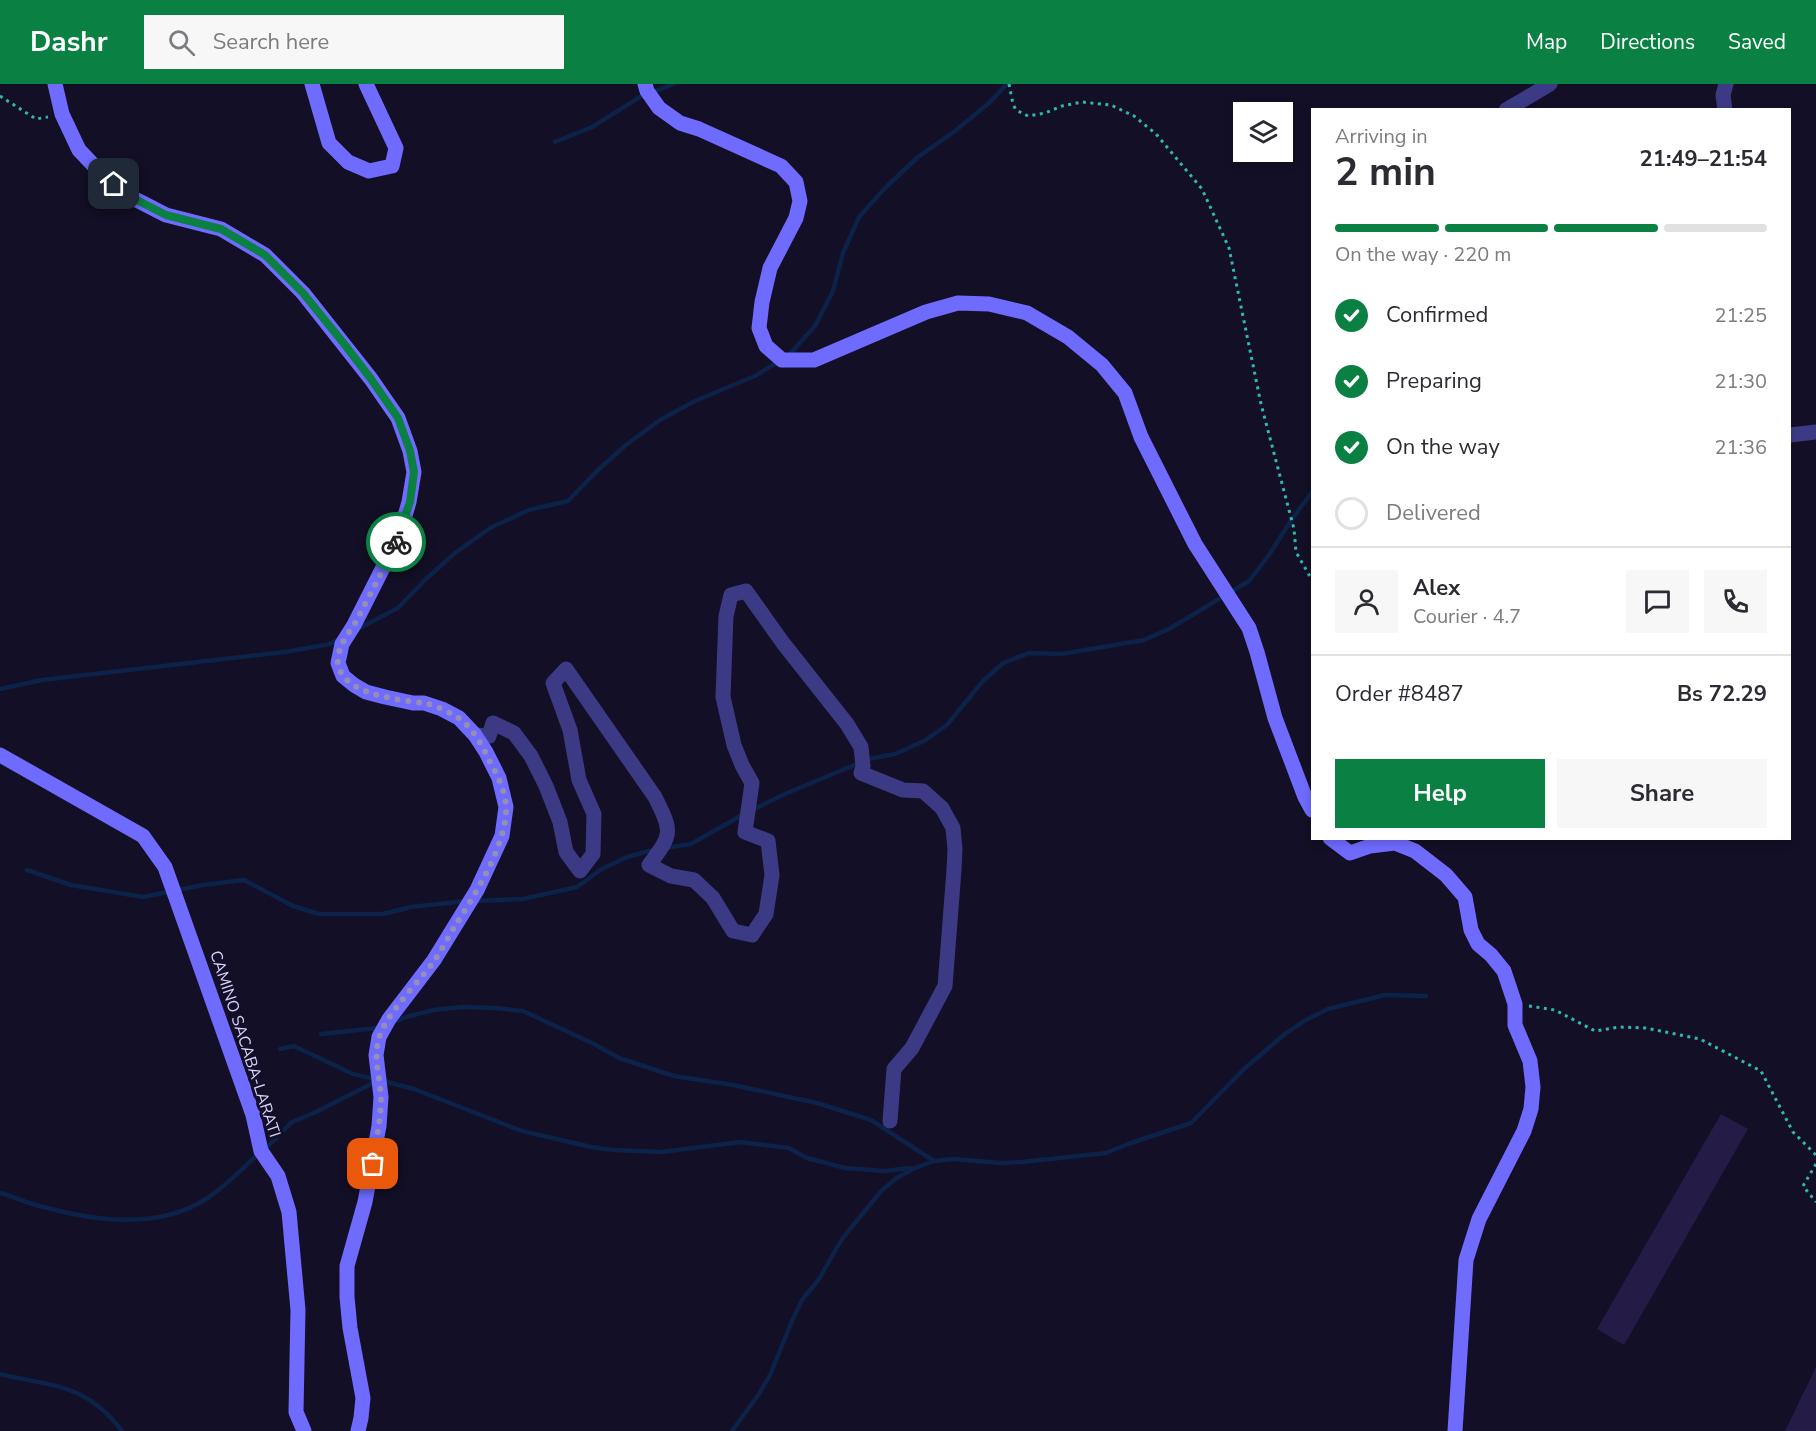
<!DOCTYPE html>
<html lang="en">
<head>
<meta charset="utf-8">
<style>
	body { margin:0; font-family:"Nunito Sans",sans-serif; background:#f7f7f7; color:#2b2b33; height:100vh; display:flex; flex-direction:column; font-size:22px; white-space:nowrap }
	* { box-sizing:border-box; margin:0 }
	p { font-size:20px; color:#7c7c81 }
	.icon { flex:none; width:33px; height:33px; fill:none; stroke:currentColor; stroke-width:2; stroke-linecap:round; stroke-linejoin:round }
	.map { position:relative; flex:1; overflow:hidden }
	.side { position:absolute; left:1311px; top:24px; width:480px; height:732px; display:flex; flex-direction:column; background:#fff; border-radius:0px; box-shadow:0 3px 9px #0003 }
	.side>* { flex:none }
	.tools { position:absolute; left:1233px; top:18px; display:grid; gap:12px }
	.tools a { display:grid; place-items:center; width:60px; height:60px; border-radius:0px; background:#fff; box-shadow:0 3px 9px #0003; font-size:30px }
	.pin { position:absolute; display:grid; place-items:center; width:51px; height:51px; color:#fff; margin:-26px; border-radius:12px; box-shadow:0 3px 9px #0006 }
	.courier { position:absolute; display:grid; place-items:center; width:60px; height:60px; margin:-30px; border:4px solid #0b8043; border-radius:50%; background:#fff; color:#222; box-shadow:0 2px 8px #0007 }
	.headline em { font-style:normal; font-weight:700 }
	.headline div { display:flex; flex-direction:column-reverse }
	.headline { display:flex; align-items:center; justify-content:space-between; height:102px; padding:0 24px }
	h1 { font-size:39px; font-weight:700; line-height:45px }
	.bar { display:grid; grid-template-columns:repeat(4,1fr); gap:9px 6px; align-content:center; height:72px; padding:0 24px }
	.bar i { height:8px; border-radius:4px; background:#e1e1e2 }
	.bar .active { background:#0b8043 }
	.bar p { grid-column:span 4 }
	.line { display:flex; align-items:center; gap:15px; padding:0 24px; border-top:2px solid #e1e1e2 }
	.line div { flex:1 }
	.round { display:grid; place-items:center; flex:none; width:63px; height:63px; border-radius:0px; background:#f7f7f7 }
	ol { padding:0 24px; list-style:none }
	li { display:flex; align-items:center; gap:18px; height:66px }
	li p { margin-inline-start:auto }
	li .icon { padding:6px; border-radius:50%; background:#0b8043; color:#fff; stroke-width:4 }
	li:last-child { color:#7c7c81 }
	li i { width:33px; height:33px; border:3px solid #e1e1e2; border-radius:50% }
	.primary-button { display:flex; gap:12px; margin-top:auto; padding:12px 24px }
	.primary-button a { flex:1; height:69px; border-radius:0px; background:#0b8043; color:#fff; font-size:24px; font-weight:700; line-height:69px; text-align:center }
	.primary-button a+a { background:#f7f7f7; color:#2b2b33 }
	header { display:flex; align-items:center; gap:36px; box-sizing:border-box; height:84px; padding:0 30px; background:#0b8043; color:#fff }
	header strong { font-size:28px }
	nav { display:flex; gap:33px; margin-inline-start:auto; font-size:21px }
	.search { width:420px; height:54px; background:#f7f7f7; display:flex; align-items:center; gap:15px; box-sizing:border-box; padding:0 21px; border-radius:0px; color:#7c7c81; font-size:22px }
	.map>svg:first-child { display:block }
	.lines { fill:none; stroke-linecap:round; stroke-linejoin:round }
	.stream { stroke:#0c2248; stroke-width:4.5 }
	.building { fill:#241b47 }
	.path { stroke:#2fb8b0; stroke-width:3; stroke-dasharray:3 4.5; stroke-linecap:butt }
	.street { stroke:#3d3a85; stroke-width:15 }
	.secondary { stroke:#6f6bff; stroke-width:15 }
	.done { stroke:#948fb3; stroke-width:6; stroke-dasharray:0 10.8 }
	.route { stroke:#0b8043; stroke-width:8 }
	.labels { text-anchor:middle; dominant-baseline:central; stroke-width:6; stroke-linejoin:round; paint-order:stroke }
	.street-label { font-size:16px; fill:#d9d4ff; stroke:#130f26 }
</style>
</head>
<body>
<header>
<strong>Dashr</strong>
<div class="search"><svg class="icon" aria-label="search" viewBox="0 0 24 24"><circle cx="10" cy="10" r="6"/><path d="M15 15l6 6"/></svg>Search here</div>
<nav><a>Map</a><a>Directions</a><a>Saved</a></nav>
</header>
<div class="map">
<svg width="1816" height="1347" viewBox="0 0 1816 1347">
	<rect width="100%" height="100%" fill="#130f26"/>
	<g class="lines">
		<g class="stream">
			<polyline points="555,58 592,43 640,13 674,0"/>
			<polyline points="788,272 815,242 833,207 843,169 859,133 885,104 918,73 955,47 989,19 1007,0"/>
			<polyline points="356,546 398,524 426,495 455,469 490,444 529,426 568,417 597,387 626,361 660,336 695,317 755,292 778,278"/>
			<polyline points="0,605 42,596 285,568 330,560 341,554"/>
			<polyline points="752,726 787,709 869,675 895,670 924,657 947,641 982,598 1003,579 1029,569 1061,570 1144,556 1169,545 1249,497 1269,471 1292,435 1312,408"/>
			<polyline points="665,764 691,760 744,730"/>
			<polyline points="27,786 71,801 143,813 203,801 244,796 293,822 319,830 383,830 411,823 466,817"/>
			<polyline points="475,817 523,815 577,803 600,786 627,773 653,766"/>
			<polyline points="392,939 406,933 434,926 463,923 495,924 523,927 592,959 619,974 674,992 733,1001 817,1019 871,1036 934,1077"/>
			<polyline points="321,950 378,944"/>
			<polyline points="280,965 294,962 353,990 375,995"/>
			<polyline points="383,997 414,1005 522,1047 591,1063 613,1066 662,1068 740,1058 789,1064 807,1074 845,1084 884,1087 910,1084"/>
			<polyline points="265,1065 292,1038 314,1029 377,997"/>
			<path d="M0,1109c9,2 17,6 26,9 56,17 127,31 180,-3 19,-12 35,-29 52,-45"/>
			<path d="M0,1290c53,13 86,9 122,57"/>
			<polyline points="732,1347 759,1310 770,1291 792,1237 802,1216 819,1195 842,1155 882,1106 898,1093 915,1084 934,1077 953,1075 1001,1079 1022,1078 1106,1069 1128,1060 1191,1039 1245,984 1285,950 1304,937 1328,925 1385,911 1426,912"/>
		</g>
	</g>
	<g class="building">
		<polygon points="1721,1030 1748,1045 1624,1261 1597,1245"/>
		<polygon points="1816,1283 1816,1347 1785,1347"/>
	</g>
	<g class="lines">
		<g class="path">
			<polyline points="1009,0 1013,20 1016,26 1028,32 1045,29 1062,22 1082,18 1111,21 1134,32 1156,50 1202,105 1229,164 1261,320 1294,445 1296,468 1312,496"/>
			<polyline points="0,12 36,35 48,33"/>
			<polyline points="1529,922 1555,926 1595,947 1619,943 1646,944 1700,955 1761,987 1793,1048 1816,1071"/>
			<polyline points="1816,1080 1803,1102 1816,1118"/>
		</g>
		<g class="street">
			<polyline points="1506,26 1550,0"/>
			<polyline points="1725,26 1723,11 1726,0"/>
			<polyline points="1790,351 1816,348"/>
			<path d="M475,651l14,1 4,-13 21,10 17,23 15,30 14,36 6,30 14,19 13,-17 1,-40 -15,-34 -9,-50 -17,-47 13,-14 89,128c18,36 17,37 -6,68l22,11 23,4 19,18 20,33 19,4 14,-21 6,-39 -4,-34 -23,-9 7,-49 -10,-18 -8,-20 -11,-48 3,-81 5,-21 15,-4 37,52 64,81 14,23 2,19 -2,7 42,17 20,1 19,17 11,20 2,21 -1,21 -9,116 -33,62 -18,21 -4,52"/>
		</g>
		<g class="secondary">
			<polyline points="55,0 62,30 79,66 100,88 129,112 166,131 221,145 265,171 303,209 371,295 398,334 410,367 414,388 409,418 399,452 354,541 342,560 338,579 343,592 354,601 366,608 385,613 413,619 424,619 442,625 459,634 475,651 486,668 499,694 506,723 502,752 477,806 434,876 389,935 379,953 376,971 381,1013 379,1042 365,1118 347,1182 347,1213 350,1244 363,1314 361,1334 358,1347"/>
			<polyline points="312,0 329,59 348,78 369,87 392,82 396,64 366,0"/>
			<polyline points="645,0 647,7 659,24 680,39 699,45 781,82 796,98 800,117 796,134 770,184 762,218 759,244 766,262 782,276 814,276 926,228 958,219 989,220 1027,229 1068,253 1102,281 1125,309 1141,353 1195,460 1249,544 1257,568 1275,634 1305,713 1312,726"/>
			<polyline points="0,671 143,752 165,783 253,1031 261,1067 278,1092 289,1128 298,1226 296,1328 304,1347"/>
			<polyline points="1330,754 1350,769 1370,762 1395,759 1415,767 1446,791 1465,813 1471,846 1478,860 1491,871 1504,887 1515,920 1515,941 1530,977 1533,1003 1531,1025 1524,1047 1479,1135 1466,1176 1455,1347"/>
		</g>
	</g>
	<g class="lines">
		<path class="done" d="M373,1080c3,-22 8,-45 8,-67 -1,-20 -8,-39 -2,-59 7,-24 40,-56 55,-77 8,-11 14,-24 21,-35 19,-30 53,-83 51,-120 -1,-16 -9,-32 -17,-46 -7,-15 -17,-34 -32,-43 -10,-6 -22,-12 -33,-14 -24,-3 -81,-8 -86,-39 -1,-5 2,-17 5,-22 3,-6 8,-12 12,-19 14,-26 28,-53 41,-81"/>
		<polyline class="route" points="114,100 129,112 166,131 221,145 265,171 303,209 345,261 371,295 398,334 410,367 414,388 410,418 396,458"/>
	</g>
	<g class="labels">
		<g class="street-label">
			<text transform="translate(245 960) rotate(72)">CAMINO SACABA-LARATI</text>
		</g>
	</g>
</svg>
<div class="tools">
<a><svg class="icon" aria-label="layers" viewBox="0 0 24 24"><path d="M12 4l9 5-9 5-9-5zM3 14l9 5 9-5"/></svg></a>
</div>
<div class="pin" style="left:373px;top:1080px;background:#ea580c"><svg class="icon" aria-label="bag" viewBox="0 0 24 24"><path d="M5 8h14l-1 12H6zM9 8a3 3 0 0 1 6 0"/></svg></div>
<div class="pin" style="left:114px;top:100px;background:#1f2937"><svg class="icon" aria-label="home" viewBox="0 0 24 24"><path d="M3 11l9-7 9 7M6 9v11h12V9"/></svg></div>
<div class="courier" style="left:396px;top:458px"><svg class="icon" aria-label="bike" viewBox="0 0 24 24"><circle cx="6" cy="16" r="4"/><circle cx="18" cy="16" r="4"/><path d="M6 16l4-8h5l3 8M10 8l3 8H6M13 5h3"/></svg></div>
<section class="side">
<div class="headline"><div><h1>2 min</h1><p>Arriving in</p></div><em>21:49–21:54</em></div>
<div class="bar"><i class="active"></i><i class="active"></i><i class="active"></i><i></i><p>On the way · 220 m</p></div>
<ol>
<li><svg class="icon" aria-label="check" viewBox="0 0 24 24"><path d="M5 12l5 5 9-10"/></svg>Confirmed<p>21:25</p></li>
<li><svg class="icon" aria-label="check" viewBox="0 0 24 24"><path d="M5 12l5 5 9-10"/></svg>Preparing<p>21:30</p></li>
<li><svg class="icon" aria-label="check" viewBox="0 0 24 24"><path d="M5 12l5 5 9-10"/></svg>On the way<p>21:36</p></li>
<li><i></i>Delivered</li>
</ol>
<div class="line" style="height:108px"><a class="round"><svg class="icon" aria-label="person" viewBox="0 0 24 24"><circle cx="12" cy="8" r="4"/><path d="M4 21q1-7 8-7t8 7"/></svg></a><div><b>Alex</b><p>Courier · 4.7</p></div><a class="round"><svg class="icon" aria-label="chat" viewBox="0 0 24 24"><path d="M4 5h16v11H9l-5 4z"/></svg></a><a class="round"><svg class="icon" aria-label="phone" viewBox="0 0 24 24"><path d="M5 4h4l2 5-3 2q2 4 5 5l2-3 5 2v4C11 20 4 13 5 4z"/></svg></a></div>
<div class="line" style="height:78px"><div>Order #8487</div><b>Bs 72.29</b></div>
<div class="primary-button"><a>Help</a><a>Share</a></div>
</section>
</div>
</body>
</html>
